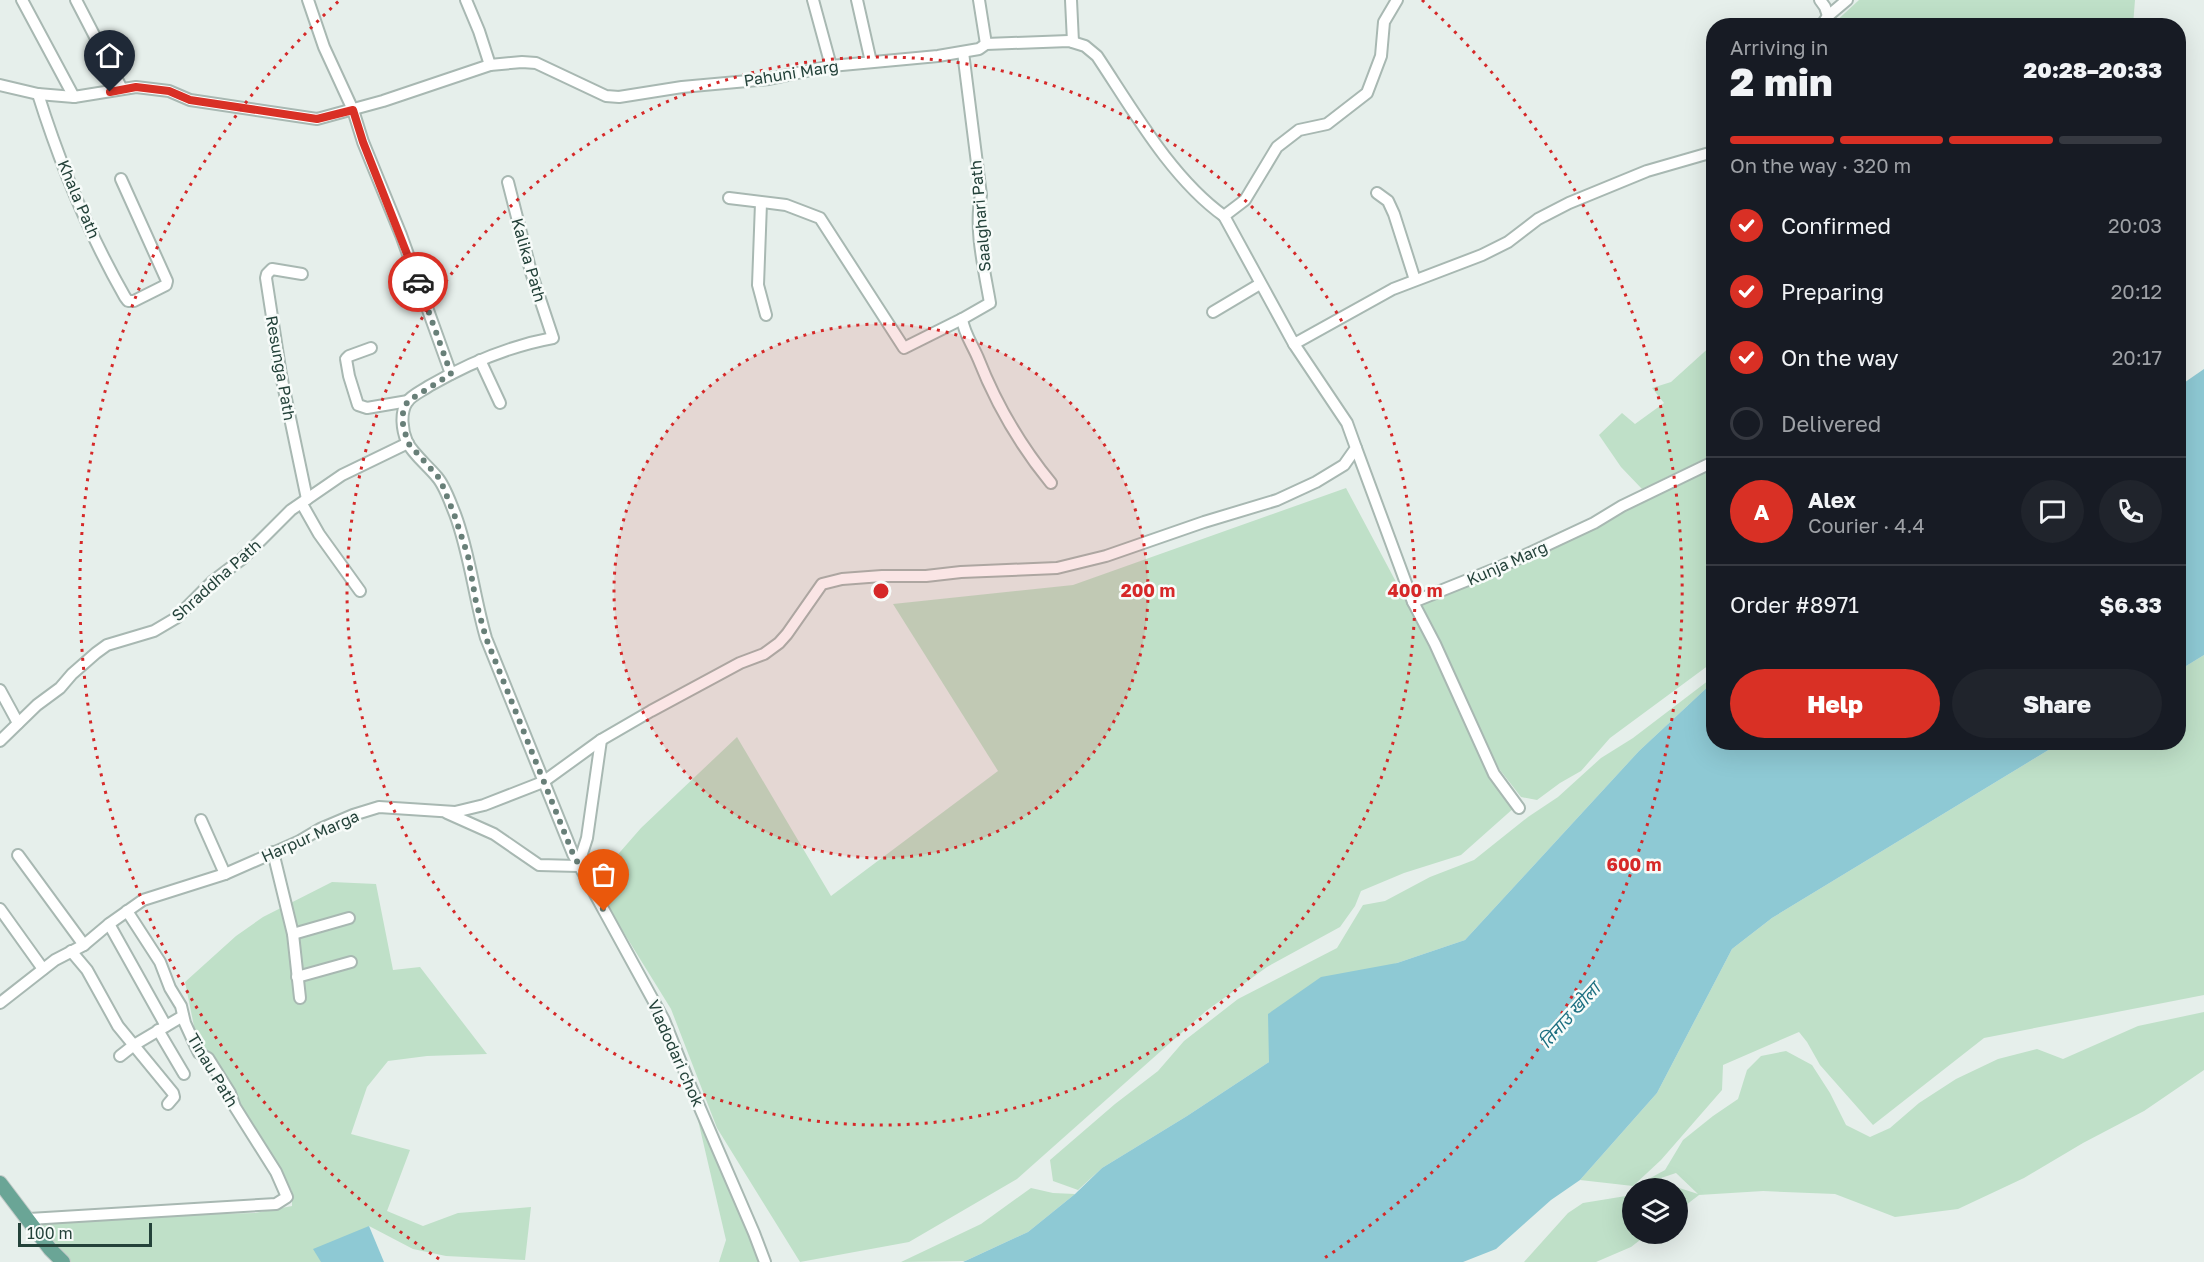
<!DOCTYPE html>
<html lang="en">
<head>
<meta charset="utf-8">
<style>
	body { margin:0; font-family:"Golos Text","Noto Sans Devanagari",sans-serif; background:#20242c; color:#f1f3f6; height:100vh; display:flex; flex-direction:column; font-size:22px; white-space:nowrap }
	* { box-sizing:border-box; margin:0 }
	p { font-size:20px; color:#9ea1a6 }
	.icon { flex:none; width:33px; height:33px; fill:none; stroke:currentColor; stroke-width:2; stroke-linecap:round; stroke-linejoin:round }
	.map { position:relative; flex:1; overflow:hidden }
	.sheet { position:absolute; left:1706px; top:18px; width:480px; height:732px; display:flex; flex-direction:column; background:#171b24; border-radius:24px; box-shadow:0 6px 24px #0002 }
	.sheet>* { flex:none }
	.buttons { position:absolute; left:1622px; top:1178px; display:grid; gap:12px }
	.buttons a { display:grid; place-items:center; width:66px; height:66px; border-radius:50%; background:#171b24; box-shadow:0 6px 24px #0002; font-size:30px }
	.scale { position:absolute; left:18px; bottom:15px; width:134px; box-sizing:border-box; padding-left:6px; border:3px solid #24423a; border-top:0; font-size:16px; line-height:21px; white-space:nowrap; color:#24423a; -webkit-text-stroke:4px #f7fbf9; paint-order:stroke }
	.pin { position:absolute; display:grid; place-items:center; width:51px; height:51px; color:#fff; margin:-62px -26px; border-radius:50% 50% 50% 0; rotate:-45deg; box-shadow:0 0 6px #0007 }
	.pin .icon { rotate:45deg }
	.courier { position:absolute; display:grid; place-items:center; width:60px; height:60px; margin:-30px; border:4px solid #d93025; border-radius:50%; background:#fff; color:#222; box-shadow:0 2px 8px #0007 }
	.summary em { font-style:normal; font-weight:800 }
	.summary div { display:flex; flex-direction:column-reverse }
	.summary { display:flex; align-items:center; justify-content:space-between; height:102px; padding:0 24px }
	h1 { font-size:39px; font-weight:800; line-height:45px }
	.bar { display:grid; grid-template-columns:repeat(4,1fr); gap:9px 6px; align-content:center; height:72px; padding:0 24px }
	.bar i { height:8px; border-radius:4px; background:#363941 }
	.bar .selected { background:#d93025 }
	.bar p { grid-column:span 4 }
	.line { display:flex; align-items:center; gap:15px; padding:0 24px; border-top:2px solid #363941 }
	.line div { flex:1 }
	.round { display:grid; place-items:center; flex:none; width:63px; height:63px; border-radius:32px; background:#20242c }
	ol { padding:0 24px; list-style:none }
	li { display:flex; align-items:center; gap:18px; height:66px }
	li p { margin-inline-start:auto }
	li .icon { padding:6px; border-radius:50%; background:#d93025; color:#fff; stroke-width:4 }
	li:last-child { color:#9ea1a6 }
	li i { width:33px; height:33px; border:3px solid #363941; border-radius:50% }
	.primary-button { display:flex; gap:12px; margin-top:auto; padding:12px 24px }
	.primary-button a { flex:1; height:69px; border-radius:36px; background:#d93025; color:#fff; font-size:24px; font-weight:800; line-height:69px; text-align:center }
	.primary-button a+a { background:#20242c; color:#f1f3f6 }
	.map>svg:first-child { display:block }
	.green { fill:#bfe0c8; fill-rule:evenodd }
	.water { fill:#8ec9d4 }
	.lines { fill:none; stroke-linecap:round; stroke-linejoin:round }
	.minor-casing { stroke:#a8b8b2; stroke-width:14 }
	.major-casing { stroke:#c2cac8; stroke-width:16 }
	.minor { stroke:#fff; stroke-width:10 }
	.major { stroke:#6aa596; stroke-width:14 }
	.done { stroke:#687f78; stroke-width:6; stroke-dasharray:0 10.8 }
	.route { stroke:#d93025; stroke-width:8 }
	.ring { fill:none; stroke:#d62828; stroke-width:3; stroke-dasharray:3 6 }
	.labels { text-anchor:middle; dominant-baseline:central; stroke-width:5; stroke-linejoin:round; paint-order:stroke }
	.street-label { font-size:16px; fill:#24423a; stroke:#f7fbf9 }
	.water-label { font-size:18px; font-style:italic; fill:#1c6f80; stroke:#f7fbf9 }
	.centre { fill:#d62828; stroke:#f7fbf9; stroke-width:3 }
	.ring-label { font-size:18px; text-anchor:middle; font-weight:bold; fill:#d62828; stroke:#f7fbf9; stroke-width:5; stroke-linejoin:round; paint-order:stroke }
</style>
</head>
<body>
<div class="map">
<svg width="2204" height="1262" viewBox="0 0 2204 1262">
	<rect width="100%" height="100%" fill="#e6efeb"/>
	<g class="green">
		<polygon points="1859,0 2135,0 2133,25 1832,25"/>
		<polygon points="1713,344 1713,455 1642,489 1621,467 1599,435 1622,413 1635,424 1664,403 1652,388 1671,382"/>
		<polygon points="1713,465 1713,662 1610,738 1581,771 1560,783 1537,800 1521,797 1500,770 1470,712 1418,596 1498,571"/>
		<polygon points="1346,488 1419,625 1487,772 1515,807 1461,855 1404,873 1361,891 1355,906 1340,927 1267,967 1206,1011 1017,1179 909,1242 800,1262 717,1128 671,1009 593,883 641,828 737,737 831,896 998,771 893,604 1073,585"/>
		<polygon points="2204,655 2204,995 1984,1038 1873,1125 1820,1065 1807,1042 1799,1032 1723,1065 1722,1090 1661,1160 1633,1186 1580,1180 1657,1093 1732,949 1772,918 2060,743 2178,742 2178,671"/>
		<polygon points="1713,677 1713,682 1639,751 1465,940 1397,963 1269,1014 1269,1062 1187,1116 1102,1168 1078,1190 1053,1181 1050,1160 1115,1104 1158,1071 1184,1041 1238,999 1337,948 1363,905 1385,901 1430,877 1474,860 1528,817 1558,797 1601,758 1633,738"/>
		<polygon points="332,882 376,884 393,970 420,967 487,1054 427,1056 388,1061 367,1087 351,1134 410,1150 387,1211 423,1226 458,1213 531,1207 525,1260 446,1256 413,1249 369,1226 323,1262 70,1262 40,1224 169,1215 255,1213 292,1206 292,1191 255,1132 230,1082 196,1036 185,982 236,936 263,917"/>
		<path d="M2204,1012v58l-60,41 -61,32 -59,35 -66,31 -63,8 -60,-23 -72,-3 -64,4 -22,17v-24h-40l8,-7 20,-11 18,-30 30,-24 25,-17 9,-29 14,-14 25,-5 26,14 18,28 16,32 24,12 20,-9 29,-25 37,-24 42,-20 39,-10 26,10 75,-33zM1676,1173l22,21 -28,-9 -24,-2z"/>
		<polygon points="694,1103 720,1169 740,1211 760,1262 719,1262 726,1240"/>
		<polygon points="1031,1188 1053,1193 1075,1194 1028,1232 965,1261 901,1262 981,1224"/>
		<polygon points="1632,1192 1632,1233 1649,1233 1631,1247 1596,1262 1524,1262 1568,1213 1583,1203 1626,1196"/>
	</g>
	<g class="water">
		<polygon points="2204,369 2204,655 2178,671 2178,387"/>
		<polygon points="1713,682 1713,742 2060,743 1772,918 1732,949 1657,1093 1580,1180 1551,1200 1496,1249 1463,1262 963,1262 1028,1232 1075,1194 1102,1168 1187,1116 1269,1062 1268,1014 1321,977 1397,963 1465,940 1639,751"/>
		<polygon points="369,1226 384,1262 321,1262 313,1249"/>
	</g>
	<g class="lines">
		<defs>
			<g id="minor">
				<polyline points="22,0 74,97"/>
				<polyline points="76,0 122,89"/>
				<polyline points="308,0 324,47 353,110 363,142 401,235 451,374"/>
				<polyline points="466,0 479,31 490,65"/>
				<polyline points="813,0 831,66"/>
				<polyline points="857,0 871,62"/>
				<polyline points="979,0 986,44"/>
				<polyline points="1071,0 1073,42"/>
				<polyline points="1820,0 1825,7 1828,16"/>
				<polyline points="1821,26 1828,16 1847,0"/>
				<path d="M963,52l18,143c-7,34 3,73 9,108l-28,16c2,14 10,25 16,39 18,46 41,86 73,125"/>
				<path d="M0,85l38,9 36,3 62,-10 33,4 21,9 127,19 66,-18 107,-36 32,-3 14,1 70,33 13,1 63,-10 87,-8 62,-13 107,-10 41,-7 7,-5 83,-3 16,5 12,10c36,54 74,122 127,160l21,-16 32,-53 22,-17 28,-6 40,-31 14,-37 3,-34 13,-22"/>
				<path d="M38,94c22,70 51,140 87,203l3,4h6l32,-16 1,-4 -46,-102"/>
				<path d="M508,182l23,90 22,66c-44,8 -86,26 -124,48 -7,5 -17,9 -22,16 -7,11 -5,28 0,40 6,12 21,24 30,35 8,9 13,25 18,37 15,40 19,83 31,124l87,216 91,166 26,65 64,148 11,29"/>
				<polyline points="1377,193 1388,201 1394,214 1415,280"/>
				<polyline points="729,198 786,205 820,218 904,348 962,319"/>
				<polyline points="761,203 758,285 766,315"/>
				<polyline points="1224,216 1294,344"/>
				<polyline points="302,274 272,269 267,274 266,278 281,375 307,499"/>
				<polyline points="1213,312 1260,284"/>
				<polyline points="371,348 349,356 346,359 349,376 358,405 367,408 408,401"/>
				<polyline points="480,360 500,403"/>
				<polyline points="1356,448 1413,602 1435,644 1494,774 1519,808"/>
				<polyline points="302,504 319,534 360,591"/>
				<polyline points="1413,602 1500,567 1594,523 1622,506 1713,462"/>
				<polyline points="0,690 18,723"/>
				<polyline points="0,741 37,705 60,688 72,674 96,653 107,645 154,631 176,618 213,581 242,559 291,510 342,475 408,443"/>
				<polyline points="447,813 494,834 539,865 578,866 587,838 601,740"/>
				<polyline points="201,820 225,874"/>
				<polyline points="273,852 293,934 300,998"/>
				<polyline points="18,855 84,945"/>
				<polyline points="0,909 43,969"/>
				<polyline points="109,924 166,1026"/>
				<polyline points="293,934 349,918"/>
				<polyline points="71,951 87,970 118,1026 173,1093 174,1097 168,1104"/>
				<polyline points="297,977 351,962"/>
				<polyline points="0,1003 55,960 84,945 109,924 143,900 225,874 298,842 320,829 353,815 379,807 455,812 484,805 543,782 601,740 651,711 740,663 764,654 779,643 787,634 822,584 842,579 882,576 926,576 961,572 1057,568 1106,556 1204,522 1277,500 1316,482 1344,465 1356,448 1347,423 1294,344 1393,289 1482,255 1508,242 1538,219 1569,203 1647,171 1713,152"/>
				<polyline points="158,1030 184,1074"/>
				<polyline points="120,1056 134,1045 183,1016"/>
				<polyline points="29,1219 276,1204 287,1197 276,1172 235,1107 230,1093 208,1058 199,1053 196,1047 185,1023 181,1006 170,988 160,962 127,911"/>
			</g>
			<polyline id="major" points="0,1183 50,1249 63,1262"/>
		</defs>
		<use href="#minor" class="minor-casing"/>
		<use href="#major" class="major-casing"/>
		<use href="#minor" class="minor"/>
		<use href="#major" class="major"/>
	</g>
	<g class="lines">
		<polyline class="done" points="418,282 451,374 408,401 403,410 403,425 408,443 440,479 454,514 468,556 476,602 486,638 573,854 604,911"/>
		<polyline class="route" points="110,92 136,87 169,91 190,100 317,119 353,110 363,142 418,282"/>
	</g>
	<circle cx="881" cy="591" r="267" fill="#d62828" fill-opacity=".12"/>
	<g class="ring">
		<circle cx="881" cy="591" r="267"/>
		<circle cx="881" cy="591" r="534"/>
		<path d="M439 1259A801 801 0 0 1 340 0M1422 0A801 801 0 0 1 1323 1259"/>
	</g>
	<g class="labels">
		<g class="street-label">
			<text transform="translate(791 73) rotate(-9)">Pahuni Marg</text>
			<text transform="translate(79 199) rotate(67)">Khala Path</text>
			<text transform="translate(980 216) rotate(-95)">Saalghari Path</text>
			<text transform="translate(529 260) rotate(74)">Kalika Path</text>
			<text transform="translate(281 368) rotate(80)">Resunga Path</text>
			<text transform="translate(1507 563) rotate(-24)">Kunja Marg</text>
			<text transform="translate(216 580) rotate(-42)">Shraddha Path</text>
			<text transform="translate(310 836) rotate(-24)">Harpur Marga</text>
			<text transform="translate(676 1053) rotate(66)">Vladodari chok</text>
			<text transform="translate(213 1070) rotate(59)">Tinau Path</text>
		</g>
		<g class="water-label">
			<text transform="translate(1569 1015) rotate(-48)">तिनाउ खोला</text>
		</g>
	</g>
	<circle cx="881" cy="591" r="9" class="centre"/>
	<g class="ring-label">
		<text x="1148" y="597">200 m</text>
		<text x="1415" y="597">400 m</text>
		<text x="1634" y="871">600 m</text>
	</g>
</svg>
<div class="buttons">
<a><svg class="icon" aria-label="layers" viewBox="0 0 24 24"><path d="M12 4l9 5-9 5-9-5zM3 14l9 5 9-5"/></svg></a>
</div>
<div class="scale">100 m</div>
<div class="pin" style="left:604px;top:911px;background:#ea580c"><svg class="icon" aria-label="bag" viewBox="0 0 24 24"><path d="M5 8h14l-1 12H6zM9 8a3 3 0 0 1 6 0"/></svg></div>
<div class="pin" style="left:110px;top:92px;background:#1f2937"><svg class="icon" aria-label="home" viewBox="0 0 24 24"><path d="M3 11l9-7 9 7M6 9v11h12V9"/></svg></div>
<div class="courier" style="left:418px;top:282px"><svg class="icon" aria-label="car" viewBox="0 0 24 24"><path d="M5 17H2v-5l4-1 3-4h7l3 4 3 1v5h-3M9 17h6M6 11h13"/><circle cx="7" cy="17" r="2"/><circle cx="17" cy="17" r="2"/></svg></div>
<section class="sheet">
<div class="summary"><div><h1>2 min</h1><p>Arriving in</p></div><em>20:28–20:33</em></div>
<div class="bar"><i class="selected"></i><i class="selected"></i><i class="selected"></i><i></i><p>On the way · 320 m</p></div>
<ol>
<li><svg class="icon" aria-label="check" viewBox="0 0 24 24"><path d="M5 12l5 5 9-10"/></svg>Confirmed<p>20:03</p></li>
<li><svg class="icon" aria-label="check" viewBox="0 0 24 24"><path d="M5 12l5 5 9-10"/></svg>Preparing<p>20:12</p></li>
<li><svg class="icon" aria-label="check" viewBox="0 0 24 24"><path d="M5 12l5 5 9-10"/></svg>On the way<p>20:17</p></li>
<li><i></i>Delivered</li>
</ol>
<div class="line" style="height:108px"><b class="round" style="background:#d93025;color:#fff">A</b><div><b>Alex</b><p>Courier · 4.4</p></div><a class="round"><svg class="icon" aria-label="chat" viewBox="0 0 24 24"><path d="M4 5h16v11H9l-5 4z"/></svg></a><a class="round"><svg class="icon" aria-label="phone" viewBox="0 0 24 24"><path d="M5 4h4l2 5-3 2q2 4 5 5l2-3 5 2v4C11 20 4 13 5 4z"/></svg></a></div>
<div class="line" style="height:78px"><div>Order #8971</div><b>$6.33</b></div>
<div class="primary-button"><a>Help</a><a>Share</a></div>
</section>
</div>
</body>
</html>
